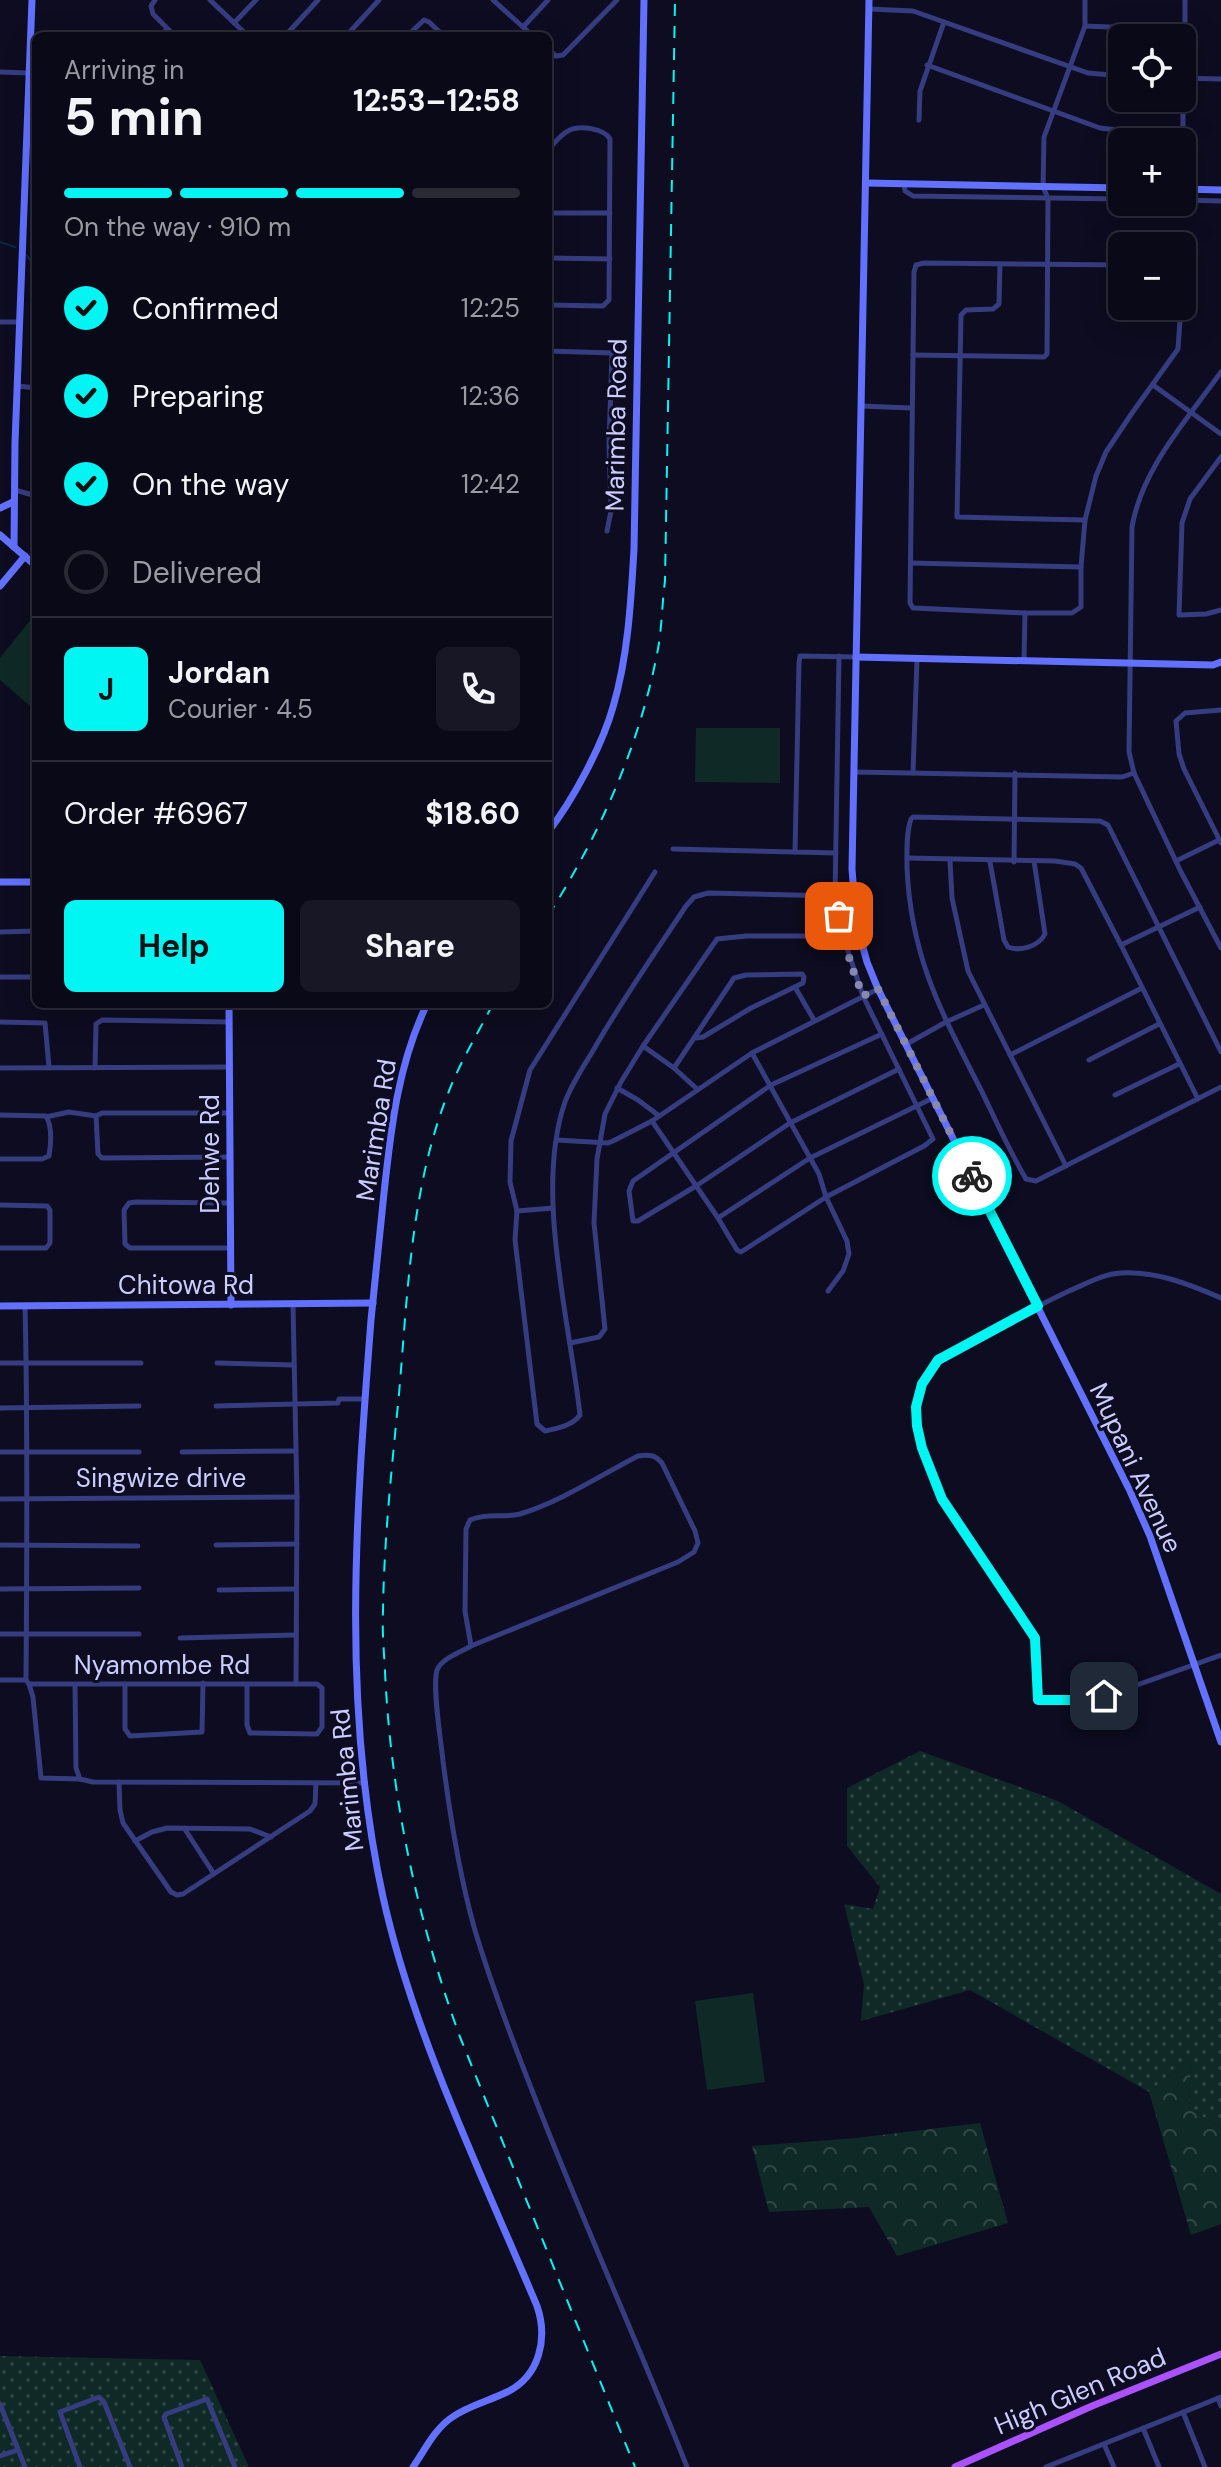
<!DOCTYPE html>
<html lang="en">
<head>
<meta charset="utf-8">
<style>
	body { margin:0; font-family:"DM Sans",sans-serif; background:#181725; color:#f1f3f6; height:100vh; display:flex; flex-direction:column; font-size:30px; white-space:nowrap }
	* { box-sizing:border-box; margin:0 }
	p { font-size:26px; color:#999aa2 }
	.icon { flex:none; width:44px; height:44px; fill:none; stroke:currentColor; stroke-width:2; stroke-linecap:round; stroke-linejoin:round }
	.map { position:relative; flex:1; overflow:hidden }
	.details { position:absolute; left:32px; top:32px; width:520px; height:976px; display:flex; flex-direction:column; background:#0a0918; border-radius:12px; box-shadow:0 8px 32px #0002,0 0 0 2px #2a2a37 }
	.details>* { flex:none }
	.buttons { position:absolute; left:1108px; top:24px; display:grid; gap:16px }
	.buttons a { display:grid; place-items:center; width:88px; height:88px; border-radius:12px; background:#0a0918; box-shadow:0 8px 32px #0002,0 0 0 2px #2a2a37; font-size:40px }
	.pin { position:absolute; display:grid; place-items:center; width:68px; height:68px; color:#fff; margin:-34px; border-radius:16px; box-shadow:0 4px 12px #0006 }
	.courier { position:absolute; display:grid; place-items:center; width:80px; height:80px; margin:-40px; border:6px solid #00f6f2; border-radius:50%; background:#fff; color:#222; box-shadow:0 2px 10px #0007 }
	.headline em { font-style:normal; font-weight:700 }
	.headline div { display:flex; flex-direction:column-reverse }
	.headline { display:flex; align-items:center; justify-content:space-between; height:136px; padding:0 32px }
	h1 { font-size:52px; font-weight:700; line-height:60px }
	.bar { display:grid; grid-template-columns:repeat(4,1fr); gap:12px 8px; align-content:center; height:96px; padding:0 32px }
	.bar i { height:10px; border-radius:6px; background:#2a2a37 }
	.bar .on { background:#00f6f2 }
	.bar p { grid-column:span 4 }
	.line { display:flex; align-items:center; gap:20px; padding:0 32px; border-top:2px solid #2a2a37 }
	.line div { flex:1 }
	.round { display:grid; place-items:center; flex:none; width:84px; height:84px; border-radius:12px; background:#181725 }
	ol { padding:0 32px; list-style:none }
	li { display:flex; align-items:center; gap:24px; height:88px }
	li p { margin-inline-start:auto }
	li .icon { padding:8px; border-radius:50%; background:#00f6f2; color:#111; stroke-width:4 }
	li:last-child { color:#999aa2 }
	li i { width:44px; height:44px; border:4px solid #2a2a37; border-radius:50% }
	.primary-button { display:flex; gap:16px; margin-top:auto; padding:16px 32px }
	.primary-button a { flex:1; height:92px; border-radius:12px; background:#00f6f2; color:#111; font-size:32px; font-weight:700; line-height:92px; text-align:center }
	.primary-button a+a { background:#181725; color:#f1f3f6 }
	.map>svg:first-child { display:block }
	.grass { fill:url(#grass-dots) }
	.forest { fill:url(#forest-crowns) }
	.pitch { fill:#0f2a26 }
	.lines { fill:none; stroke-linecap:round; stroke-linejoin:round }
	.stream { stroke:#0b2945; stroke-width:2 }
	.street { stroke:#363c80; stroke-width:5 }
	.secondary { stroke:#6271ff; stroke-width:7 }
	.primary { stroke:#aa52ff; stroke-width:7 }
	.rail { stroke:#00f6f2; stroke-width:2; stroke-dasharray:12 10; stroke-linecap:butt }
	.done { stroke:#8889b1; stroke-width:8; stroke-dasharray:0 14.4 }
	.route { stroke:#00f6f2; stroke-width:10 }
	.labels { text-anchor:middle; dominant-baseline:central; stroke-width:6; stroke-linejoin:round; paint-order:stroke }
	.street-label { font-size:26px; fill:#cbccff; stroke:#0d0c20 }
</style>
</head>
<body>
<div class="map">
<svg width="1221" height="2467" viewBox="0 0 1221 2467">
	<defs>
		<pattern id="grass-dots" width="8" height="8" patternUnits="userSpaceOnUse" patternTransform="scale(2)"><rect width="8" height="8" fill="#0f2a26"/><path d="M2 2h.1M6 6h.1" fill="none" stroke="#314847" stroke-width="1.8" stroke-linecap="round"/></pattern>
		<pattern id="forest-crowns" width="20" height="18" patternUnits="userSpaceOnUse" patternTransform="scale(2)"><rect width="20" height="18" fill="#0f2a26"/><path d="M2 6a3 3 0 1 1 6 0M12 15a3 3 0 1 1 6 0" fill="none" stroke="#314847"/></pattern>
	</defs>
	<rect width="100%" height="100%" fill="#0d0c20"/>
	<g class="grass">
		<polygon points="920,1751 1058,1801 1221,1894 1221,2127 1189,2109 1191,2058 1149,2092 970,1990 861,2021 864,1984 844,1904 873,1909 880,1887 847,1846 847,1788"/>
		<polygon points="0,2356 200,2360 249,2467 0,2467"/>
	</g>
	<g class="forest">
		<polygon points="1191,2058 1189,2109 1221,2127 1221,2224 1191,2235 1149,2092"/>
		<polygon points="980,2123 1008,2223 897,2256 869,2207 769,2212 752,2146 856,2138"/>
	</g>
	<g class="pitch">
		<polygon points="36,613 36,711 0,680 0,658"/>
		<polygon points="696,728 780,728 780,783 695,782"/>
		<polygon points="753,1993 765,2082 707,2090 695,2001"/>
	</g>
	<g class="lines">
		<g class="stream">
			<polyline points="0,242 15,247"/>
			<polyline points="26,255 36,267"/>
		</g>
		<g class="street">
			<polyline points="155,0 151,6 153,14 175,36"/>
			<polyline points="210,0 248,36"/>
			<polyline points="493,0 533,36"/>
			<polyline points="869,9 913,11 1088,73 1122,76"/>
			<polyline points="234,23 256,0"/>
			<polyline points="1085,26 1182,30 1185,26 1185,0"/>
			<polyline points="523,27 548,0"/>
			<polyline points="160,36 167,29"/>
			<polyline points="285,36 318,0"/>
			<polyline points="346,36 379,0"/>
			<polyline points="407,36 424,20 429,22 444,36"/>
			<polyline points="548,49 556,56 563,55 617,0"/>
			<polyline points="927,65 1100,128 1125,131 1176,132 1181,130 1183,125 1183,78"/>
			<polyline points="0,72 29,73"/>
			<polyline points="1182,78 1221,79"/>
			<polyline points="919,120 920,91 944,22"/>
			<path d="M548,150c6,-6 12,-15 20,-19 11,-6 36,-3 42,8l-1,161 -6,6 -55,-1"/>
			<polyline points="904,183 905,191 913,196 1122,199"/>
			<polyline points="1182,200 1221,201"/>
			<polyline points="548,213 610,213"/>
			<polyline points="548,258 610,259"/>
			<polyline points="1000,264 999,304 993,309 966,310 961,315 957,517 1085,520"/>
			<polyline points="1122,265 924,263 916,265 914,272 910,603 913,608 1025,613 1072,613 1081,607 1081,567 1085,520 1096,476 1106,452 1132,413 1178,349 1181,306"/>
			<polyline points="0,322 19,322"/>
			<polyline points="548,351 612,353 609,443 611,511 607,531"/>
			<polyline points="913,355 1044,357 1047,354 1048,198 1043,187 1044,137 1085,26 1085,0"/>
			<path d="M1221,372c-34,48 -79,96 -89,155l-3,225 5,21 47,99 40,76"/>
			<polyline points="1153,385 1221,434"/>
			<polyline points="18,386 36,388"/>
			<polyline points="861,406 911,408"/>
			<polyline points="1221,457 1190,499 1182,523 1179,615 1206,614 1221,610"/>
			<polyline points="15,490 36,496"/>
			<polyline points="911,563 1081,567"/>
			<polyline points="1024,660 1025,613"/>
			<polyline points="1221,710 1185,713 1176,721 1179,754 1184,769 1221,843"/>
			<polyline points="854,772 1122,777 1134,773"/>
			<polyline points="913,773 917,659"/>
			<polyline points="673,849 795,852"/>
			<polyline points="836,853 795,852 799,663 800,656 856,657"/>
			<polyline points="907,858 1055,861 1075,864 1081,868 1121,945"/>
			<polyline points="950,861 952,898 968,971 1066,1166"/>
			<polyline points="1176,861 1219,840"/>
			<path d="M990,862l14,78 4,7c12,5 31,-1 37,-13l-11,-73"/>
			<polyline points="1014,862 1015,773"/>
			<path d="M655,872l-125,198 -19,71 -1,41 7,29 -2,29 22,184 8,7c13,-3 27,-5 35,-16 -10,-93 -46,-224 -15,-313 7,-19 19,-36 29,-53 28,-49 61,-96 92,-143l8,-9 14,-4 127,3"/>
			<polyline points="0,932 36,931"/>
			<polyline points="0,977 36,977"/>
			<polyline points="795,987 814,1020"/>
			<polyline points="0,1022 45,1023 49,1067"/>
			<polyline points="882,1034 771,1085 633,1181 629,1191 633,1221 638,1221 696,1186 790,1123 899,1069"/>
			<polyline points="905,1045 946,1022 984,1005"/>
			<polyline points="643,1046 674,1068 697,1089"/>
			<path d="M1221,1052l-113,-227 -8,-4 -187,-4 -2,2c-5,14 -4,33 -4,49 4,91 35,145 75,224 14,29 28,60 44,87l10,2 185,-94"/>
			<polyline points="752,1053 819,1174 826,1197 847,1241 849,1254 843,1271 828,1291"/>
			<polyline points="1010,1055 1142,988"/>
			<polyline points="1089,1060 1159,1024"/>
			<polyline points="0,1068 229,1067"/>
			<polyline points="95,1068 96,1024 102,1020 229,1022"/>
			<polyline points="674,1068 734,978 746,975 802,974 804,977 803,983 751,1008 703,1037 696,1038"/>
			<polyline points="617,1088 638,1100 658,1115"/>
			<polyline points="1115,1095 1179,1064"/>
			<polyline points="1198,1099 1121,945 1200,907"/>
			<polyline points="230,1113 102,1113 96,1116 98,1154 102,1158 230,1157"/>
			<path d="M0,1115l46,1c6,10 5,28 3,40l-7,3h-42"/>
			<polyline points="46,1117 69,1112 96,1116"/>
			<polyline points="652,1121 718,1218 737,1250 741,1252 826,1197 924,1146 933,1139 863,996 843,936 835,896 839,656"/>
			<polyline points="557,1140 608,1143 613,1141 652,1121 752,1053 878,989"/>
			<polyline points="230,1203 136,1202 129,1203 124,1210 125,1244 130,1248 230,1248"/>
			<polyline points="0,1205 47,1206 50,1210 50,1243 46,1248 0,1248"/>
			<polyline points="517,1211 553,1208"/>
			<polyline points="718,1218 810,1158 933,1098"/>
			<path d="M1221,1298c-32,-14 -65,-27 -100,-25 -19,1 -35,11 -52,18 -45,21 -87,45 -131,69 -66,64 32,183 70,238 9,12 23,26 28,41 5,15 2,44 2,61h37l34,-5 112,-40"/>
			<path d="M25,1305c3,125 2,250 1,375l3,4h267l1,-187 -4,-192"/>
			<polyline points="570,1343 599,1337 605,1329 594,1223 597,1159 605,1114 621,1082 643,1046 717,939 746,936 843,936"/>
			<polyline points="0,1363 141,1363"/>
			<polyline points="217,1363 294,1365"/>
			<polyline points="216,1406 338,1403 339,1399 365,1399"/>
			<polyline points="0,1408 139,1406"/>
			<polyline points="0,1452 139,1452"/>
			<polyline points="182,1452 296,1451"/>
			<polyline points="0,1499 297,1497"/>
			<polyline points="0,1545 138,1546"/>
			<polyline points="216,1545 297,1544"/>
			<polyline points="0,1589 139,1588"/>
			<polyline points="219,1590 296,1589"/>
			<polyline points="0,1634 139,1634"/>
			<polyline points="180,1638 295,1635"/>
			<path d="M471,1646l-6,-35 1,-82 4,-9c15,-7 34,-2 50,-6 40,-12 81,-39 118,-58 11,-2 17,-1 24,7l33,68 3,12 -4,9 -16,10 -207,84c-10,6 -29,12 -34,24 -5,17 4,71 6,91 7,55 16,112 31,166 17,58 39,115 61,171 48,124 103,245 152,369"/>
			<polyline points="0,1680 26,1680"/>
			<polyline points="29,1684 33,1697 41,1778 80,1779"/>
			<polyline points="125,1684 125,1729 130,1736 202,1732 203,1683"/>
			<polyline points="75,1685 76,1768 80,1779 93,1782 365,1783"/>
			<polyline points="247,1685 247,1725 250,1733 317,1734 322,1727 322,1688 317,1684 296,1684"/>
			<polyline points="119,1782 120,1810 123,1823 171,1892 177,1895 183,1894 310,1811 315,1804 316,1783"/>
			<polyline points="186,1831 214,1874"/>
			<polyline points="135,1841 152,1832 167,1828 250,1829 271,1837"/>
			<polyline points="1218,2398 1221,2406"/>
			<polyline points="0,2404 25,2467"/>
			<polyline points="1183,2412 1205,2467"/>
			<polyline points="1143,2428 1159,2467"/>
			<polyline points="1104,2444 1114,2467"/>
			<polyline points="0,2456 18,2450"/>
			<polyline points="80,2467 60,2412 99,2397 104,2402 130,2467"/>
			<polyline points="182,2467 164,2417 166,2414 207,2399 235,2467"/>
			<polyline points="1046,2467 1221,2397"/>
		</g>
		<g class="secondary">
			<polyline points="869,0 852,869 856,922 867,962 878,989 1130,1491 1150,1536 1221,1742"/>
			<polyline points="866,183 1122,188"/>
			<polyline points="1182,189 1221,190"/>
			<polyline points="0,508 13,502"/>
			<polyline points="0,535 36,566"/>
			<polyline points="14,547 15,443 32,0"/>
			<polyline points="0,586 25,556"/>
			<polyline points="856,657 1213,665 1221,662"/>
			<path d="M548,832c25,-32 54,-86 65,-125 15,-50 18,-106 21,-158l10,-549"/>
			<polyline points="0,882 36,882"/>
			<polyline points="229,1004 231,1305"/>
			<polyline points="0,1306 373,1303"/>
			<path d="M413,2467c12,-17 21,-37 38,-49 16,-12 38,-17 56,-26 33,-16 41,-54 30,-86 -55,-131 -123,-270 -154,-409 -42,-192 -27,-383 -12,-577 4,-42 9,-84 13,-127 7,-65 14,-129 43,-189"/>
		</g>
		<polyline class="primary" points="955,2467 1092,2406 1221,2354"/>
		<g class="rail">
			<path d="M548,916c52,-82 92,-171 110,-267 4,-22 4,-46 7,-68l10,-581"/>
			<path d="M493,1004c-13,25 -28,50 -39,75 -43,98 -46,211 -55,315 -7,72 -15,145 -16,217 -1,20 1,40 2,61 6,126 32,247 75,365l175,430"/>
		</g>
	</g>
	<g class="lines">
		<polyline class="done" points="839,916 851,965 863,996 878,989 972,1176"/>
		<polyline class="route" points="972,1176 1038,1306 938,1360 922,1384 916,1407 917,1426 922,1448 942,1499 1035,1638 1038,1700 1075,1700 1104,1696"/>
	</g>
	<g class="labels">
		<g class="street-label">
			<text transform="translate(616 425) rotate(-89)">Marimba Road</text>
			<text transform="translate(376 1130) rotate(-81)">Marimba Rd</text>
			<text transform="translate(210 1154) rotate(-90)">Dehwe Rd</text>
			<text x="186" y="1285">Chitowa Rd</text>
			<text transform="translate(1136 1468) rotate(65)">Mupani Avenue</text>
			<text x="161" y="1478">Singwize drive</text>
			<text x="162" y="1665">Nyamombe Rd</text>
			<text transform="translate(347 1780) rotate(-96)">Marimba Rd</text>
			<text transform="translate(1080 2391) rotate(-23)">High Glen Road</text>
		</g>
	</g>
</svg>
<div class="buttons">
<a><svg class="icon" aria-label="locate" viewBox="0 0 24 24"><circle cx="12" cy="12" r="6"/><path d="M12 2v4M12 18v4M2 12h4M18 12h4"/></svg></a>
<a>+</a>
<a>−</a>
</div>
<div class="pin" style="left:839px;top:916px;background:#ea580c"><svg class="icon" aria-label="bag" viewBox="0 0 24 24"><path d="M5 8h14l-1 12H6zM9 8a3 3 0 0 1 6 0"/></svg></div>
<div class="pin" style="left:1104px;top:1696px;background:#1f2937"><svg class="icon" aria-label="home" viewBox="0 0 24 24"><path d="M3 11l9-7 9 7M6 9v11h12V9"/></svg></div>
<div class="courier" style="left:972px;top:1176px"><svg class="icon" aria-label="bike" viewBox="0 0 24 24"><circle cx="6" cy="16" r="4"/><circle cx="18" cy="16" r="4"/><path d="M6 16l4-8h5l3 8M10 8l3 8H6M13 5h3"/></svg></div>
<section class="details">
<div class="headline"><div><h1>5 min</h1><p>Arriving in</p></div><em>12:53–12:58</em></div>
<div class="bar"><i class="on"></i><i class="on"></i><i class="on"></i><i></i><p>On the way · 910 m</p></div>
<ol>
<li><svg class="icon" aria-label="check" viewBox="0 0 24 24"><path d="M5 12l5 5 9-10"/></svg>Confirmed<p>12:25</p></li>
<li><svg class="icon" aria-label="check" viewBox="0 0 24 24"><path d="M5 12l5 5 9-10"/></svg>Preparing<p>12:36</p></li>
<li><svg class="icon" aria-label="check" viewBox="0 0 24 24"><path d="M5 12l5 5 9-10"/></svg>On the way<p>12:42</p></li>
<li><i></i>Delivered</li>
</ol>
<div class="line" style="height:144px"><b class="round" style="background:#00f6f2;color:#111">J</b><div><b>Jordan</b><p>Courier · 4.5</p></div><a class="round"><svg class="icon" aria-label="phone" viewBox="0 0 24 24"><path d="M5 4h4l2 5-3 2q2 4 5 5l2-3 5 2v4C11 20 4 13 5 4z"/></svg></a></div>
<div class="line" style="height:104px"><div>Order #6967</div><b>$18.60</b></div>
<div class="primary-button"><a>Help</a><a>Share</a></div>
</section>
</div>
</body>
</html>
